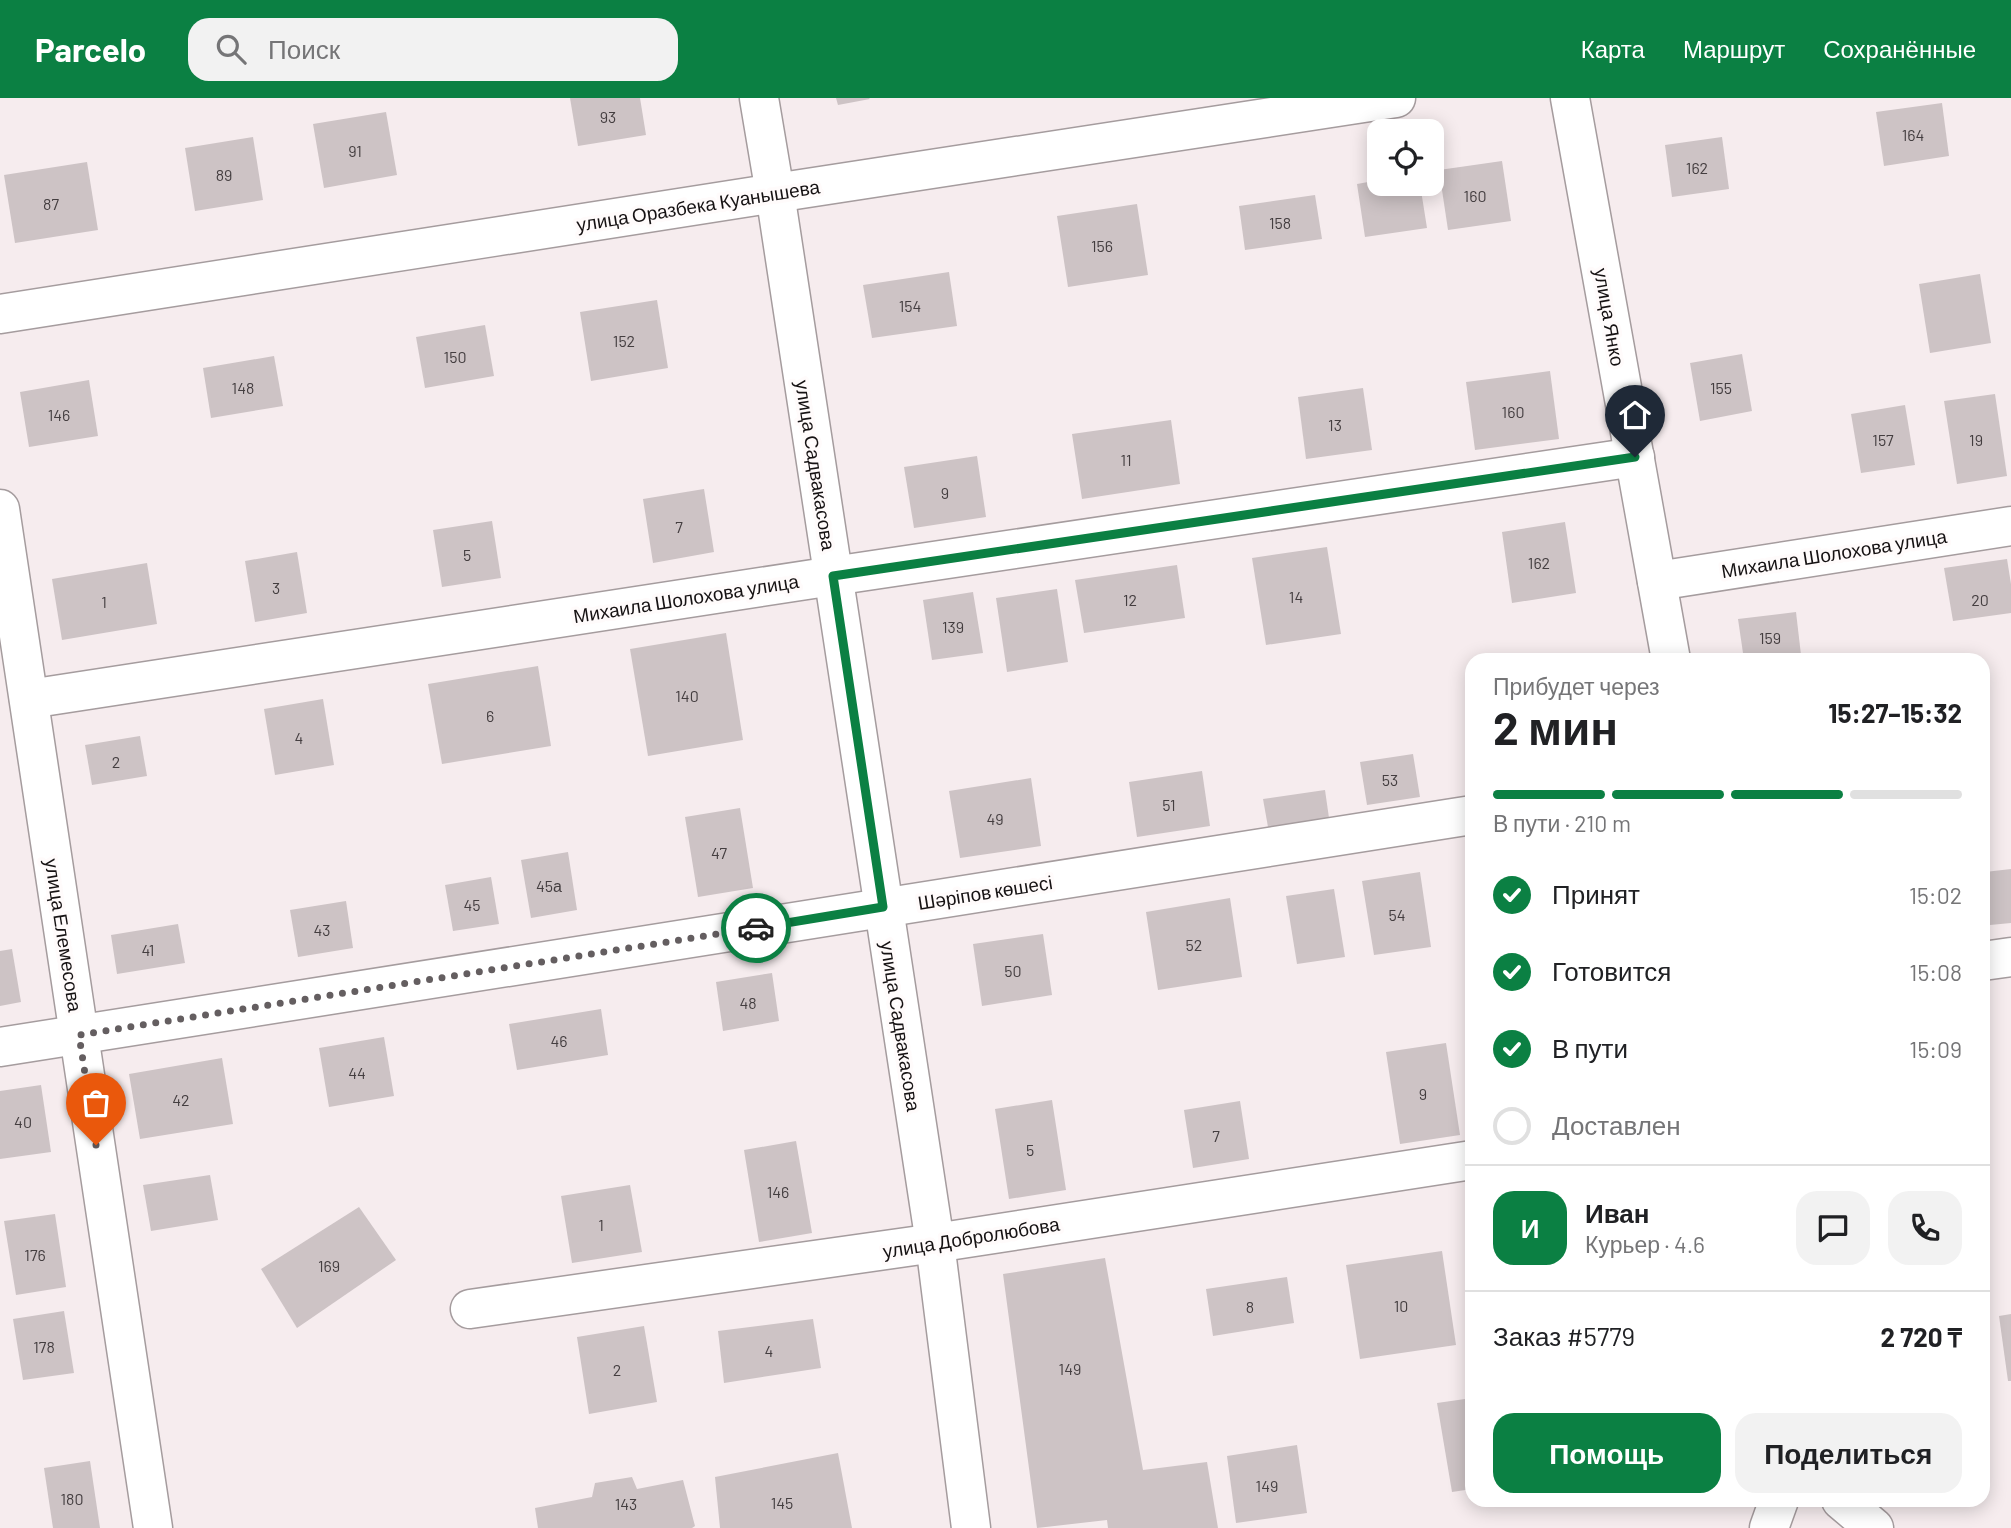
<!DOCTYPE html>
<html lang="ru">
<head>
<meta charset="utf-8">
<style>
	body { margin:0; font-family:Barlow,sans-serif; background:#f2f2f2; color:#202124; height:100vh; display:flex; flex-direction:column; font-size:26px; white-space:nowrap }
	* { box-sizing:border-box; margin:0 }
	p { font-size:23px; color:#757577 }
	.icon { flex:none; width:38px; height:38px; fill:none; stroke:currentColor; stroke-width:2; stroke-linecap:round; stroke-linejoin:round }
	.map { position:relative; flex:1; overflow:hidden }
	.sheet { position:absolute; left:1465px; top:555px; width:525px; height:854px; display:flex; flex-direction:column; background:#fff; border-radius:21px; box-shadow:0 4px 18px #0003 }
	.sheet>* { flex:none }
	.controls { position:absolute; left:1367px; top:21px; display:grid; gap:14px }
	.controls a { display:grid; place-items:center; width:77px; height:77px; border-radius:14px; background:#fff; box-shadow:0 4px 18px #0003; font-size:35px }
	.pin { position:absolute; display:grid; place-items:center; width:60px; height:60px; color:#fff; margin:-72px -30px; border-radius:50% 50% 50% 0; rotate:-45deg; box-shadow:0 0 7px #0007 }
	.pin .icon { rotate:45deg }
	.courier { position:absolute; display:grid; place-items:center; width:70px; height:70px; margin:-35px; border:5px solid #0b8043; border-radius:50%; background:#fff; color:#222; box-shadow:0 2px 9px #0007 }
	.head em { font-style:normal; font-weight:700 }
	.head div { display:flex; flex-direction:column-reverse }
	.head { display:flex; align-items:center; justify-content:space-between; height:119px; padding:0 28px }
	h1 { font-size:46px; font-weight:700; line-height:52px }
	.bar { display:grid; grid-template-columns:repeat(4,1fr); gap:10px 7px; align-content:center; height:84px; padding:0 28px }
	.bar i { height:9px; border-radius:5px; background:#e0e0e0 }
	.bar .selected { background:#0b8043 }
	.bar p { grid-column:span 4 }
	.line { display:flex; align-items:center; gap:18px; padding:0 28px; border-top:2px solid #e0e0e0 }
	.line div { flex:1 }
	.round { display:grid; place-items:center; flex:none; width:74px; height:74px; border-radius:21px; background:#f2f2f2 }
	ol { padding:0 28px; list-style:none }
	li { display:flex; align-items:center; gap:21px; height:77px }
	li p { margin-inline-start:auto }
	li .icon { padding:7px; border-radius:50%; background:#0b8043; color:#fff; stroke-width:4 }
	li:last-child { color:#757577 }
	li i { width:38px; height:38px; border:4px solid #e0e0e0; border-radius:50% }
	.cta { display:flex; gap:14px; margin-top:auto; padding:14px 28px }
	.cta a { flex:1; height:80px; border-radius:21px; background:#0b8043; color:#fff; font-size:28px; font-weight:700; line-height:80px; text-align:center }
	.cta a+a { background:#f2f2f2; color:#202124 }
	header { display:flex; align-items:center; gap:42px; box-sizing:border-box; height:98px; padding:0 35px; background:#0b8043; color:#fff }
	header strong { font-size:33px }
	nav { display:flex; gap:38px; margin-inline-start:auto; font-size:24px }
	.search { width:490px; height:63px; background:#f2f2f2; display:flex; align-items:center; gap:18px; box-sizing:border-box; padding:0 24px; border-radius:21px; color:#757577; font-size:26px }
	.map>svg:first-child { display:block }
	.building { fill:#cdc3c5 }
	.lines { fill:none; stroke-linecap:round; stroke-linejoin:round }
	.street-casing { stroke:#a59c9e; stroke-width:41 }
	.secondary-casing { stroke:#a59c9e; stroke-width:41 }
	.street { stroke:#fff; stroke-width:38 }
	.secondary { stroke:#fff; stroke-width:38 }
	.done { stroke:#645e60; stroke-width:7; stroke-dasharray:0 12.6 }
	.route { stroke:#0b8043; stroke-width:9 }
	.labels { text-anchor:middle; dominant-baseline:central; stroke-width:7; stroke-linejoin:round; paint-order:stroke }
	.number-label { font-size:16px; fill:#443e40 }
	.street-label { font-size:19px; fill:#161213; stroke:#fffbfb }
</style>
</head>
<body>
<header>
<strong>Parcelo</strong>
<div class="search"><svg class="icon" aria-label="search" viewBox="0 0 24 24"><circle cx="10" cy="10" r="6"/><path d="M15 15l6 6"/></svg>Поиск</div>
<nav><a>Карта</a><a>Маршрут</a><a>Сохранённые</a></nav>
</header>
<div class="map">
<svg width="2011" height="1430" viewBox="0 0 2011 1430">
	<rect width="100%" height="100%" fill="#f6ecee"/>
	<g class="building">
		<polygon points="570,0 640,0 646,37 578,48"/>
		<polygon points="836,0 869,0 870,1 838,7"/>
		<polygon points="1942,5 1949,58 1884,68 1876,14"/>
		<polygon points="386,14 397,77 324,90 313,26"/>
		<polygon points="253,39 263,102 195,113 185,50"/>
		<polygon points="1722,39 1729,91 1672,99 1665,47"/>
		<polygon points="1502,63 1511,123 1448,132 1439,72"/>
		<polygon points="87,64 98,132 15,145 4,77"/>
		<polygon points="1379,82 1379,86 1420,86 1427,130 1365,139 1357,86"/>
		<polygon points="1315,97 1322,141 1245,152 1239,108"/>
		<polygon points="1137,106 1148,177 1068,189 1057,118"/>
		<polygon points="949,174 957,228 872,240 863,187"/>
		<polygon points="1980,176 1991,245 1930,255 1919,186"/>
		<polygon points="657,202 668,270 591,283 580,214"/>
		<polygon points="485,227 494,278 425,290 416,239"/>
		<polygon points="1742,256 1752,313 1700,323 1690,265"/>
		<polygon points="274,258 283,308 211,320 203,270"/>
		<polygon points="1550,273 1559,341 1475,352 1466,284"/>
		<polygon points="89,282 98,338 29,349 20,294"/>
		<polygon points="1363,290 1372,352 1306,361 1298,299"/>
		<polygon points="1995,296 2007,378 1957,386 1944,303"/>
		<polygon points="1905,307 1915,367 1861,375 1851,316"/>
		<polygon points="1171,322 1180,386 1082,401 1072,336"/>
		<polygon points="977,358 986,419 914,430 904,369"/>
		<polygon points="704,391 714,454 653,465 643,401"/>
		<polygon points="492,423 501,480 442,489 433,432"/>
		<polygon points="1565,424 1576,495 1512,505 1502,434"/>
		<polygon points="1327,449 1341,536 1266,547 1252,460"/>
		<polygon points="297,454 307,515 255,524 245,463"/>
		<polygon points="2007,461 2011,486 2011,515 1953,523 1944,470"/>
		<polygon points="147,465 157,526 62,542 52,481"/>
		<polygon points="1177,467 1185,520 1084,535 1075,482"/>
		<polygon points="1057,491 1068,564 1007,574 996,500"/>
		<polygon points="973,494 983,555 932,562 923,502"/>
		<polygon points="1796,514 1801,557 1768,562 1744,562 1738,521"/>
		<polygon points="726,535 743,642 648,658 630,551"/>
		<polygon points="538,568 551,648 442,666 428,586"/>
		<polygon points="323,601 334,667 275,677 264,611"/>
		<polygon points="140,638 147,678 92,687 85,647"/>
		<polygon points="1413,656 1420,699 1367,707 1360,664"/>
		<polygon points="1202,673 1210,728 1137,739 1129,684"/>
		<polygon points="1031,680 1041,748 960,760 949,693"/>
		<polygon points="1325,692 1329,720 1268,729 1263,701"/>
		<polygon points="740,710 753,790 698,799 685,719"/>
		<polygon points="568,754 577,812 531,820 521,762"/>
		<polygon points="2011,771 2011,825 1990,827 1985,774"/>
		<polygon points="1420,774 1431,849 1374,857 1362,783"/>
		<polygon points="491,779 499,826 453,833 445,787"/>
		<polygon points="1334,791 1345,859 1297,866 1286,798"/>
		<polygon points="1230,800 1242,879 1158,892 1146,814"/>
		<polygon points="346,803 353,850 298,859 290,812"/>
		<polygon points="178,826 185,865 117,876 111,837"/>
		<polygon points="1043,836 1052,897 982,908 973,846"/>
		<polygon points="12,851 21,904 0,908 0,853"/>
		<polygon points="772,875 779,923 723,933 716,884"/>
		<polygon points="601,911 608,957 517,972 509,926"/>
		<polygon points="384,939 394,998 329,1009 319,950"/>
		<polygon points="1446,945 1460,1037 1400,1046 1386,954"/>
		<polygon points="222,960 233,1026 140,1041 129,976"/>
		<polygon points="41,987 51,1054 0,1061 0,993"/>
		<polygon points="1052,1002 1066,1092 1009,1101 995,1011"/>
		<polygon points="1240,1003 1249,1061 1193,1070 1184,1012"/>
		<polygon points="796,1043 812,1135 759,1144 744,1052"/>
		<polygon points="210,1077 218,1122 151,1133 143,1087"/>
		<polygon points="630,1087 642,1154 572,1165 561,1098"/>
		<polygon points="359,1109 396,1162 297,1230 261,1171"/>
		<polygon points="55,1116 66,1189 16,1197 4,1123"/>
		<polygon points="1442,1153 1456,1247 1360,1261 1346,1167"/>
		<polygon points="1105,1160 1143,1372 1207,1364 1218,1430 1108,1430 1107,1422 1037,1430 1003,1176"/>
		<polygon points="1287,1179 1294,1225 1213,1238 1206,1191"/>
		<polygon points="64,1213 74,1275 23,1282 13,1221"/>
		<polygon points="2011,1216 2011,1283 2008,1283 1999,1218"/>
		<polygon points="813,1221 821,1270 724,1285 718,1233"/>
		<polygon points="644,1228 657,1304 589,1316 577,1239"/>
		<polygon points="1472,1300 1472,1391 1452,1394 1437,1305"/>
		<polygon points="1297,1347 1307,1415 1236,1425 1227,1358"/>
		<polygon points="838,1355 852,1430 720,1430 715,1379"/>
		<polygon points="90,1363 100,1430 53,1430 44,1370"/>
		<polygon points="632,1379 637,1391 683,1382 695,1428 692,1430 538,1430 535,1410 592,1399 595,1385"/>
	</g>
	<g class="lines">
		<defs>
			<g id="street">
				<polyline points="1570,0 1671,562"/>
				<polyline points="775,95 935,1145 971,1430"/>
				<polyline points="0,411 153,1430"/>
				<polyline points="1657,483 2011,428"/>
				<polyline points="29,601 833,478 1635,359"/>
				<polyline points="1983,863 2011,859"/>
				<polyline points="0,949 1472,717"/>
				<polyline points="470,1211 935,1145 1472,1062"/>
				<polyline points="1841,1402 1874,1430"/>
				<polyline points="1769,1430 1779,1402"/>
			</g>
			<g id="secondary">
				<polyline points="759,0 775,95"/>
				<polyline points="0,216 775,95 1396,0"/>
			</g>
		</defs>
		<use href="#street" class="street-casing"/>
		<use href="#secondary" class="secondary-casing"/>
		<use href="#street" class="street"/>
		<use href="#secondary" class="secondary"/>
	</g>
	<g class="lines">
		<polyline class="done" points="96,1047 79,937 756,830"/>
		<polyline class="route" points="756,830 883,809 833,478 1635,359"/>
	</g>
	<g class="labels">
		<g class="number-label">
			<text x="608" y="18">93</text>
			<text x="1913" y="36">164</text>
			<text x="355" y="52">91</text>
			<text x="1697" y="69">162</text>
			<text x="224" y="76">89</text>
			<text x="1475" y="97">160</text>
			<text x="51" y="105">87</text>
			<text x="1280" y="124">158</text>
			<text x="1102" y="147">156</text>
			<text x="910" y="207">154</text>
			<text x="624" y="242">152</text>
			<text x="455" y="258">150</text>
			<text x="243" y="289">148</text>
			<text x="1721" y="289">155</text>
			<text x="1513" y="313">160</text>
			<text x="59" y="316">146</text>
			<text x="1335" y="326">13</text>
			<text x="1883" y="341">157</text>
			<text x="1976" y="341">19</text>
			<text x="1126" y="361">11</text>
			<text x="945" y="394">9</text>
			<text x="679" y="428">7</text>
			<text x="467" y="456">5</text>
			<text x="1539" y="464">162</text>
			<text x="276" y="489">3</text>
			<text x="1296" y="498">14</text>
			<text x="1130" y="501">12</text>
			<text x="1980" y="501">20</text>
			<text x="104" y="503">1</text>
			<text x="953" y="528">139</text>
			<text x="1770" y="539">159</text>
			<text x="687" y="597">140</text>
			<text x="490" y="617">6</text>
			<text x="299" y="639">4</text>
			<text x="116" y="663">2</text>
			<text x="1390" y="681">53</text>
			<text x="1169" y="706">51</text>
			<text x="995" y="720">49</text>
			<text x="719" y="754">47</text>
			<text x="549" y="787">45а</text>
			<text x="472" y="806">45</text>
			<text x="1397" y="816">54</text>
			<text x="322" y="831">43</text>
			<text x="1194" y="846">52</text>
			<text x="148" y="851">41</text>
			<text x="1013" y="872">50</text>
			<text x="748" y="904">48</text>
			<text x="559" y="942">46</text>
			<text x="357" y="974">44</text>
			<text x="1423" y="995">9</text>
			<text x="181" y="1001">42</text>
			<text x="23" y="1023">40</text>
			<text x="1216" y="1037">7</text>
			<text x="1030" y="1051">5</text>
			<text x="778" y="1093">146</text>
			<text x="601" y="1126">1</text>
			<text x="35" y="1156">176</text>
			<text x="329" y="1167">169</text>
			<text x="1401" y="1207">10</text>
			<text x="1250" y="1208">8</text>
			<text x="44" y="1248">178</text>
			<text x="769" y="1252">4</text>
			<text x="1070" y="1270">149</text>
			<text x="617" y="1271">2</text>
			<text x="1267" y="1387">149</text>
			<text x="72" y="1400">180</text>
			<text x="782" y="1404">145</text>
			<text x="626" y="1405">143</text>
		</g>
		<g class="street-label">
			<text transform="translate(698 107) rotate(-9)">улица Оразбека Куанышева</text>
			<text transform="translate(1610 219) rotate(80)">улица Янко</text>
			<text transform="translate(816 367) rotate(81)">улица Садвакасова</text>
			<text transform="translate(1834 455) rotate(-9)">Михаила Шолохова улица</text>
			<text transform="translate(686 500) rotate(-9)">Михаила Шолохова улица</text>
			<text transform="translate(985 794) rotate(-9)">Шәріпов көшесі</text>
			<text transform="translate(64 837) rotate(81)">улица Елемесова</text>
			<text transform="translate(901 928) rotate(81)">улица Садвакасова</text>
			<text transform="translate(971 1139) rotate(-9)">улица Добролюбова</text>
		</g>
	</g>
</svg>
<div class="controls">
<a><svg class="icon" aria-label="locate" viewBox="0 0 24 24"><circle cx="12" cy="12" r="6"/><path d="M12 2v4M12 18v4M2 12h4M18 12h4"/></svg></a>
</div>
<div class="pin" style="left:96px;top:1047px;background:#ea580c"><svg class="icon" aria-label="bag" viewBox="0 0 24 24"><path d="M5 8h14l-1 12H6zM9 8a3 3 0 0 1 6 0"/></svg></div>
<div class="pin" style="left:1635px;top:359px;background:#1f2937"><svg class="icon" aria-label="home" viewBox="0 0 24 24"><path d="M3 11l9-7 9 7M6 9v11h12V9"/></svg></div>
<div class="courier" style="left:756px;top:830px"><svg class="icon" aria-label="car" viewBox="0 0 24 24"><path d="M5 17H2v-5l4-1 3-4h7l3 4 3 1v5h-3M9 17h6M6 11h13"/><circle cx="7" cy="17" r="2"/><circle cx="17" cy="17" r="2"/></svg></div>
<section class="sheet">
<div class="head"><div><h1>2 мин</h1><p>Прибудет через</p></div><em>15:27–15:32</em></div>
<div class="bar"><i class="selected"></i><i class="selected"></i><i class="selected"></i><i></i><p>В пути · 210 m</p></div>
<ol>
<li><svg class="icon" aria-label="check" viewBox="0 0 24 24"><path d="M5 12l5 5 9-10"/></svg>Принят<p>15:02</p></li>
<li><svg class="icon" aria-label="check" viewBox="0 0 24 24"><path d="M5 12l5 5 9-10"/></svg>Готовится<p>15:08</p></li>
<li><svg class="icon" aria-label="check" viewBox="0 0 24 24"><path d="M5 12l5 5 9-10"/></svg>В пути<p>15:09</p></li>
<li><i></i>Доставлен</li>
</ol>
<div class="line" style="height:126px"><b class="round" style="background:#0b8043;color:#fff">И</b><div><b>Иван</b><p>Курьер · 4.6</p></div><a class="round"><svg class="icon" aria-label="chat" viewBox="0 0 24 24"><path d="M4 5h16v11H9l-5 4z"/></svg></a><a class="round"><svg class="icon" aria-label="phone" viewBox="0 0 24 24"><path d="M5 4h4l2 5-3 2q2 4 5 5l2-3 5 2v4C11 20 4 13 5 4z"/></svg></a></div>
<div class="line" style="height:91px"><div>Заказ #5779</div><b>2 720 ₸</b></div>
<div class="cta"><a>Помощь</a><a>Поделиться</a></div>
</section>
</div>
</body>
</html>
